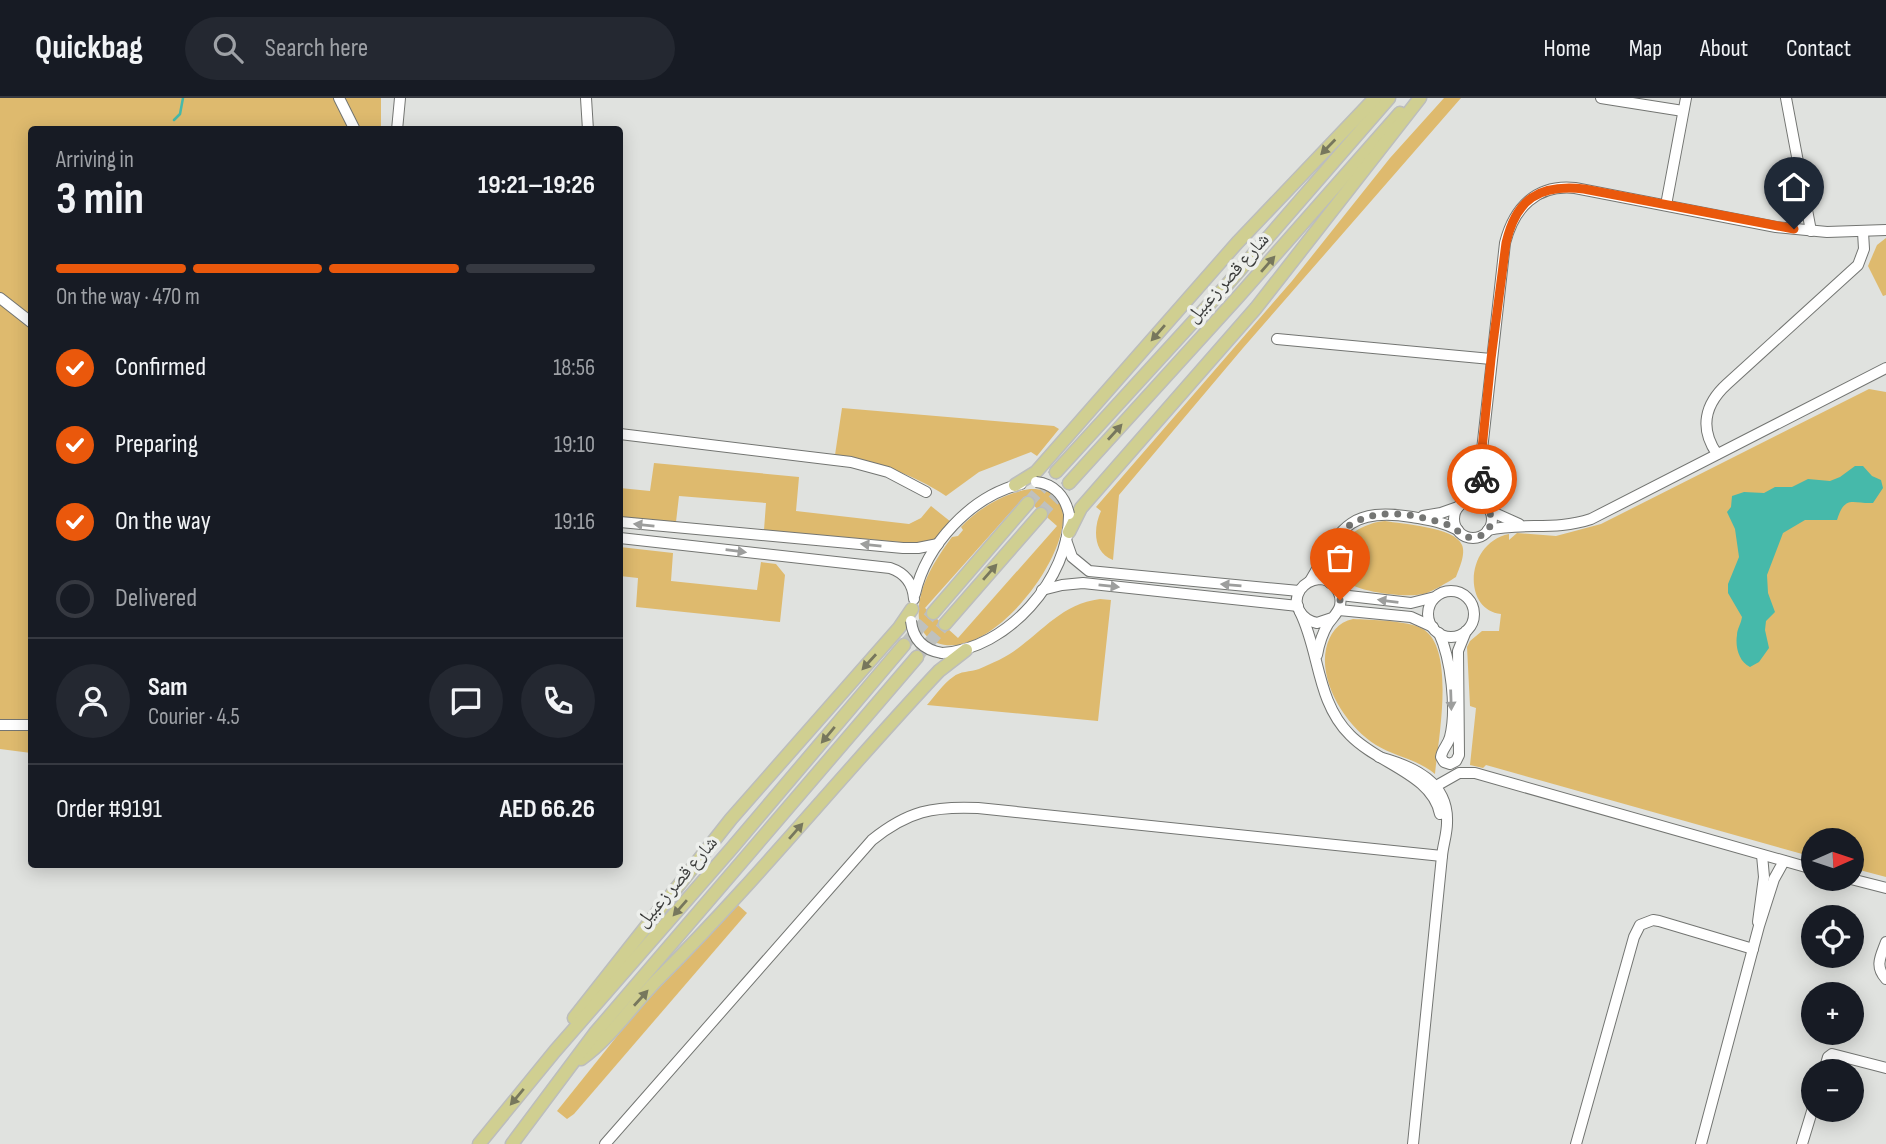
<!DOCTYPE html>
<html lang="en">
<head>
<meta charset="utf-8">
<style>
	body { margin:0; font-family:"Sofia Sans Condensed","Noto Naskh Arabic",sans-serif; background:#242831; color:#f1f3f6; height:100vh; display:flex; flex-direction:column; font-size:26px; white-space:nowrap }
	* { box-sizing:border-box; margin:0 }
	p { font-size:23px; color:#9ea1a6 }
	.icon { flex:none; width:38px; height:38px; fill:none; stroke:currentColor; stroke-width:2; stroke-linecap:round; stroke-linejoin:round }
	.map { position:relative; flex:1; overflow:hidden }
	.panel { position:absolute; left:28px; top:28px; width:595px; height:742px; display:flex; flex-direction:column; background:#171b24; border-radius:7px; box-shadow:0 4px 18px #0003 }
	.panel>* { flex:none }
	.needle { width:46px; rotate:87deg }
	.fabs { position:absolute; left:1801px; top:730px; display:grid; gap:14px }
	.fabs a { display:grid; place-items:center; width:63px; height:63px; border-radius:50%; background:#171b24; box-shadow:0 4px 18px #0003; font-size:35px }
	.pin { position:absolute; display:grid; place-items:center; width:60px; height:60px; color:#fff; margin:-72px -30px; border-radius:50% 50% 50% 0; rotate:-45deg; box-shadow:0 0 7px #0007 }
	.pin .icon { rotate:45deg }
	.courier { position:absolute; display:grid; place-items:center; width:70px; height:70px; margin:-35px; border:5px solid #ea580c; border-radius:50%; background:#fff; color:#222; box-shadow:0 2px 9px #0007 }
	.overview em { font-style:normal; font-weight:700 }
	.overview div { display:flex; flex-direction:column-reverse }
	.overview { display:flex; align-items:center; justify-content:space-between; height:119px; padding:0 28px }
	h1 { font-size:46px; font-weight:700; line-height:52px }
	.bar { display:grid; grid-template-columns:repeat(4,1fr); gap:10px 7px; align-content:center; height:84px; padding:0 28px }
	.bar i { height:9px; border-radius:5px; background:#363941 }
	.bar .current { background:#ea580c }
	.bar p { grid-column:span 4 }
	.line { display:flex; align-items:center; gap:18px; padding:0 28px; border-top:2px solid #363941 }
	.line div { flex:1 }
	.round { display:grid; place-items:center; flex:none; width:74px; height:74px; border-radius:37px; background:#242831 }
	ol { padding:0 28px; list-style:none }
	li { display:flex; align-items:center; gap:21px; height:77px }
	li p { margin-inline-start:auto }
	li .icon { padding:7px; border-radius:50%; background:#ea580c; color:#fff; stroke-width:4 }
	li:last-child { color:#9ea1a6 }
	li i { width:38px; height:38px; border:4px solid #363941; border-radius:50% }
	header { display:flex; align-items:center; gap:42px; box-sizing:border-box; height:98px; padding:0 35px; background:#171b24; border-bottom:2px solid #363941 }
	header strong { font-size:33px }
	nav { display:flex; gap:38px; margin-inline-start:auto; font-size:24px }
	.search { width:490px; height:63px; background:#242831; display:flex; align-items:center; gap:18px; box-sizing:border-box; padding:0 24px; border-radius:38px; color:#9ea1a6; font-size:26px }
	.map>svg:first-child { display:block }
	.green { fill:#deba6e; fill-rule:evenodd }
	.water { fill:#46b9aa }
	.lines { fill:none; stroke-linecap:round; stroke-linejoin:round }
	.stream { stroke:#46b9aa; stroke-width:2.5 }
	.major-tunnel { stroke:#bfc1be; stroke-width:12; stroke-dasharray:12 6; stroke-linecap:butt }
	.minor-casing { stroke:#737572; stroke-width:12 }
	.major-casing { stroke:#bcbdbc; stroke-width:15 }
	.minor { stroke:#fff; stroke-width:10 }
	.major { stroke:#d0cf91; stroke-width:12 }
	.minor-bridge-casing { stroke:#737572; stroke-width:12; stroke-linecap:butt }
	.minor-bridge { stroke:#fff; stroke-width:10 }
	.oneway { fill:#77775d }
	.oneway2 { fill:#9d9e9d }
	.done { stroke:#757674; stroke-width:7; stroke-dasharray:0 12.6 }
	.route { stroke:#ea580c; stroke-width:9 }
	.labels { text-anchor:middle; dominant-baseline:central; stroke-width:7; stroke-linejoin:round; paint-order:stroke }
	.street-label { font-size:19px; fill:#3b3c3b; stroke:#edefec }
</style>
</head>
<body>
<header>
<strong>Quickbag</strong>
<div class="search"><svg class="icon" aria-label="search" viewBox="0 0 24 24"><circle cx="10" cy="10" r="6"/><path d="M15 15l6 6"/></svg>Search here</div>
<nav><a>Home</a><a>Map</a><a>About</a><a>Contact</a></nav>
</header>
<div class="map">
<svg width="1886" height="1046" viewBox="0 0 1886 1046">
	<rect width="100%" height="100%" fill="#e0e2df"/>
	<g class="green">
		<polygon points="0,0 381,0 381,31 32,32 31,655 0,651"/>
		<path d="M1444,0h17l-218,250 -124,147 -6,65c-20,-7 -20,-32 -12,-49l-5,-4 196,-226 98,-123z"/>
		<polygon points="1886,140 1886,197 1883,198 1868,168 1877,147"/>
		<path d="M1869,291l17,3v485l-34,-9v-28h-39v17l-327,-92 -3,3 -13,-3 6,-57 -6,-2 -3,-59 3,-6 12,-10h17l2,-17c-39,-4 -36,-71 8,-80v6l8,-7 39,3 45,-12z"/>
		<path d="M842,310l212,18 5,3 -22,27 -6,-4 -52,20 -33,24c-34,-23 -71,-34 -111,-41z"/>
		<polygon points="654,365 799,379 796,413 909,426 921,420 931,408 951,424 940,439 922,446 764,432 766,405 679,398 676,424 620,419 620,390 650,393"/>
		<path d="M1030,391c90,-3 -25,179 -93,154 -11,-4 -16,-13 -18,-24 -3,-30 16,-59 33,-82l6,-1 5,-6 -2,-3c18,-19 43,-34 69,-38zM1024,399l33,29 -99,112 -33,-30z"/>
		<path d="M1385,423c17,3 70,6 77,24 4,9 -3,24 -6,32 -6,4 -26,16 -33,17 -19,4 -71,-2 -83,-17 -22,-28 21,-55 45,-56z"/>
		<polygon points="620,449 673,455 671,483 757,492 761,464 776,466 785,477 780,524 636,509 638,480 620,478"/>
		<path d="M1100,501l11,1 -13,121 -171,-16c8,-9 16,-21 26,-28 7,-6 17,-5 26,-8 7,-3 13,-6 20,-9 38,-19 56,-55 101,-61z"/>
		<path d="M1353,521c18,1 54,1 70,10 33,20 15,111 12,145 -18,-15 -39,-17 -59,-29 -29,-18 -57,-61 -50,-96 3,-15 12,-27 27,-30z"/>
		<polygon points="738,807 747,815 574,1016 567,1021 557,1013 638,912"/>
	</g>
	<path class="water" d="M1855,368h8l9,10 9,4 2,8 -10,15c-20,1 -28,-9 -36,17h-32l-22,13 -16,42 1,18 7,19 -9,9 -1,9 4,18 -10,14 -9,5c-11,-5 -15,-20 -13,-32 0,-6 4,-11 5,-18l-14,-24v-9l11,-27 -4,-28 -8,-17 4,-5 1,-11 12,-4 20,1 11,-6h17l16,-8 22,2 10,-4z"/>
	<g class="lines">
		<polyline class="stream" points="174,22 180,16 183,0"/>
		<g class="major-tunnel">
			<polyline points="1028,405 1056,374"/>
			<polyline points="1041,416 1069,385"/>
			<polyline points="904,547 933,515"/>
			<polyline points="917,559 945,526"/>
		</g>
		<defs>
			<g id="minor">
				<polyline points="339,0 355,32"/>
				<polyline points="586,0 588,32"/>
				<polyline points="1601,0 1683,13"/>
				<polyline points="1786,0 1811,133"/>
				<polyline points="397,32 400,0"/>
				<polyline points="1666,107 1686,0"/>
				<polyline points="0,200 32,225"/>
				<polyline points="1277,241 1491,261"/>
				<polyline points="620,336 851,364 888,374 926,394"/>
				<path d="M1717,356c-18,-26 -12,-50 10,-70l131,-119 6,-16 -1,-17"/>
				<polyline points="1481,376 1488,409"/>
				<circle cx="1473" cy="421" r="19"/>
				<path d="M1461,406l14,-21 6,-24 24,-216c9,-35 31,-59 70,-55l201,39 51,5 59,-2"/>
				<polyline points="1490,413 1519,426"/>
				<polyline points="1423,418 1441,415 1458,409"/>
				<polyline points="620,424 903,450 918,450 938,446"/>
				<path d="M1488,432c36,-8 67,1 103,-11l295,-151"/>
				<path d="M620,440l270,30c15,5 23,15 24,31"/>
				<polyline points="1066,442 1072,459 1089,473 1299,493"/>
				<polyline points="1326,454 1330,485"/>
				<path d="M1310,483c29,-49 36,-75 102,-64 16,3 32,5 46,13"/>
				<polyline points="1042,492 1062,487 1083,485 1298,508"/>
				<circle cx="1451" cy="516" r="23"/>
				<path d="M915,496c11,-49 56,-98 106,-110"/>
				<polyline points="1340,497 1411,505 1435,499"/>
				<polyline points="1339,512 1411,519 1433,529"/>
				<path d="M1300,514c20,40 16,89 50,123 28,29 82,39 90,79"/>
				<path d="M1439,535c12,26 18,76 11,104 -2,8 -8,12 -9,20l3,5 6,2 6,-3 3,-6 -1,-104 8,-20"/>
				<path d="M942,555c65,-3 128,-75 127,-139"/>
				<path d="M1317,557c2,-11 5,-21 11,-31 4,-6 10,-11 12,-18 3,-14 -8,-27 -21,-27 -8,1 -15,5 -19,11 -9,15 2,30 17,33l15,-5"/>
				<polyline points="0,627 32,627"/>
				<path d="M1379,659c34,9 70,25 68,66 0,11 -4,22 -5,33l-29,288"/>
				<polyline points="1429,692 1459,675 1475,675 1813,771"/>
				<polyline points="1847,780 1886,790"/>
				<polyline points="1758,824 1764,779 1762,757"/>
				<path d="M1886,844c-5,14 -12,24 0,37"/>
				<polyline points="1824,973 1828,959 1832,956 1886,970"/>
				<path d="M605,1046l267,-304c36,-29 61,-34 106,-32l464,48"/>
				<polyline points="1576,1046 1634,839 1640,827 1653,822 1659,823 1753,851"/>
				<polyline points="1701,1046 1759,828 1774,781 1784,763"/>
				<polyline points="1802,1046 1813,1010"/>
			</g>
			<g id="major">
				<polyline points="1056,374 1225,189 1389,0"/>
				<polyline points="1069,385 1238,199 1400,15"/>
				<polyline points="1015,387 1036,374 1237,145 1375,0"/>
				<polyline points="1069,434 1081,410 1256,210 1420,0"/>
				<polyline points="933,515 1028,405"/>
				<polyline points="945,526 1041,416"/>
				<polyline points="574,920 731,721 899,530 912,511"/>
				<path d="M581,961c30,-21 52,-55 78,-81 98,-98 185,-206 280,-307l27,-21"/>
				<polyline points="479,1046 555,953 732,750 904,547"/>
				<polyline points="512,1046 595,935 917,559"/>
			</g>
		</defs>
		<use href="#minor" class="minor-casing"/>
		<use href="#major" class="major-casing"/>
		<use href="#minor" class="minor"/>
		<use href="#major" class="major"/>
		<defs>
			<g id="minor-bridge">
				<path d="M1036,384c18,2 29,14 33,32"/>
				<path d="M911,523c2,19 13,29 31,32"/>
			</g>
		</defs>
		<use href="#minor-bridge" class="minor-bridge-casing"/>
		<use href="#minor-bridge" class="minor-bridge"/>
	</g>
	<defs><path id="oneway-solid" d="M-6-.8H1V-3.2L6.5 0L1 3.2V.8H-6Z" transform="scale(1.75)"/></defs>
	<g class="oneway">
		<use href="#oneway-solid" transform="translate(1328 49) rotate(134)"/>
		<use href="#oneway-solid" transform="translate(1268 166) rotate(-49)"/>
		<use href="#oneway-solid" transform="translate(1158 235) rotate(131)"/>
		<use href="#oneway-solid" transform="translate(1115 334) rotate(-48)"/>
		<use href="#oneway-solid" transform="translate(990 474) rotate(-49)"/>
		<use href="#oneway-solid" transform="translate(869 564) rotate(132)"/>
		<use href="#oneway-solid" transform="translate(828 637) rotate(130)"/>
		<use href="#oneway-solid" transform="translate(796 733) rotate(-49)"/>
		<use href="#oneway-solid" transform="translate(680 810) rotate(131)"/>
		<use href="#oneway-solid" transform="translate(641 900) rotate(-48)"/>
		<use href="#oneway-solid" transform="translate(517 999) rotate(130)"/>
	</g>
	<g class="oneway2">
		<use href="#oneway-solid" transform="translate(644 427) rotate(-174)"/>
		<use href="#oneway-solid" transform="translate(871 447) rotate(-174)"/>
		<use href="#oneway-solid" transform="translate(736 453) rotate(7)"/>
		<use href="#oneway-solid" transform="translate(1231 487) rotate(-175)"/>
		<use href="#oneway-solid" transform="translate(1109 488) rotate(6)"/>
		<use href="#oneway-solid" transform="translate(1388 503) rotate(-173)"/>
		<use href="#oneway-solid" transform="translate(1451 602) rotate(88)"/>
	</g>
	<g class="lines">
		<path class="done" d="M1340,502l-2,-10 -8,-7 -4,-32c27,-46 74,-42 119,-27 9,2 15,11 23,13 9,2 19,-3 22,-11 4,-11 -7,-34 -8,-47"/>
		<path class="route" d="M1482,381l-1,-20 10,-100 15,-116c10,-44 33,-59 78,-54l210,40"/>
	</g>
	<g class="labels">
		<g class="street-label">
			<text transform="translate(1228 180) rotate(-48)">شارع قصر زعبيل</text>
			<text transform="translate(677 784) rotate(-49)">شارع قصر زعبيل</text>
		</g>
	</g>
</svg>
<div class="fabs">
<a><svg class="needle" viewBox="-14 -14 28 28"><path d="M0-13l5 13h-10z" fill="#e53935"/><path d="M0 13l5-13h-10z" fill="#9ea1a6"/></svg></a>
<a><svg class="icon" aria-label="locate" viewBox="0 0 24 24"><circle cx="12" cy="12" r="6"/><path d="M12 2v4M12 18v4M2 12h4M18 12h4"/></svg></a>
<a>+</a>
<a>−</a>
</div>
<div class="pin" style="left:1340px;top:502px;background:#ea580c"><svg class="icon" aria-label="bag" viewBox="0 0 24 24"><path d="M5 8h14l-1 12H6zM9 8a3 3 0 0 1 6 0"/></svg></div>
<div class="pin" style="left:1794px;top:131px;background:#1f2937"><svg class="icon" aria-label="home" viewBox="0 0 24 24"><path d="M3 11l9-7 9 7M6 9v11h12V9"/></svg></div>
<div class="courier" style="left:1482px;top:381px"><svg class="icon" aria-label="bike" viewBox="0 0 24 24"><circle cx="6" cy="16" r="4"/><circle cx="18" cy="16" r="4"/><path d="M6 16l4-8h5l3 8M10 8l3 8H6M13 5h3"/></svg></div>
<section class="panel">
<div class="overview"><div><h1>3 min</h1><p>Arriving in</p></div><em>19:21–19:26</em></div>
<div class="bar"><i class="current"></i><i class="current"></i><i class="current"></i><i></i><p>On the way · 470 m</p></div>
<ol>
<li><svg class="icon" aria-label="check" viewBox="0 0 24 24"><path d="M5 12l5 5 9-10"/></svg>Confirmed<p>18:56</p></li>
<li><svg class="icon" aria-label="check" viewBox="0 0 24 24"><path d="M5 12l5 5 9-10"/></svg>Preparing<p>19:10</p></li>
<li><svg class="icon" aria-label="check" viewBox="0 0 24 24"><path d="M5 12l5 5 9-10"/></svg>On the way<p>19:16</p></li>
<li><i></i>Delivered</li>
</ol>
<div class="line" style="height:126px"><a class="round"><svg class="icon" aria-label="person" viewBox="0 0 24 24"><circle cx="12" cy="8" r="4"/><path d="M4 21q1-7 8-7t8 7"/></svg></a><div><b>Sam</b><p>Courier · 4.5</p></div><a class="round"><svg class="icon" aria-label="chat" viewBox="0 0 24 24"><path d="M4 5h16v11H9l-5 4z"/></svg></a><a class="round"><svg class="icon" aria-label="phone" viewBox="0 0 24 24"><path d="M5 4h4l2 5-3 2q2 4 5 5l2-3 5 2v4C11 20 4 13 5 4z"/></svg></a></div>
<div class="line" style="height:91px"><div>Order #9191</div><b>AED 66.26</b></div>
</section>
</div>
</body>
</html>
